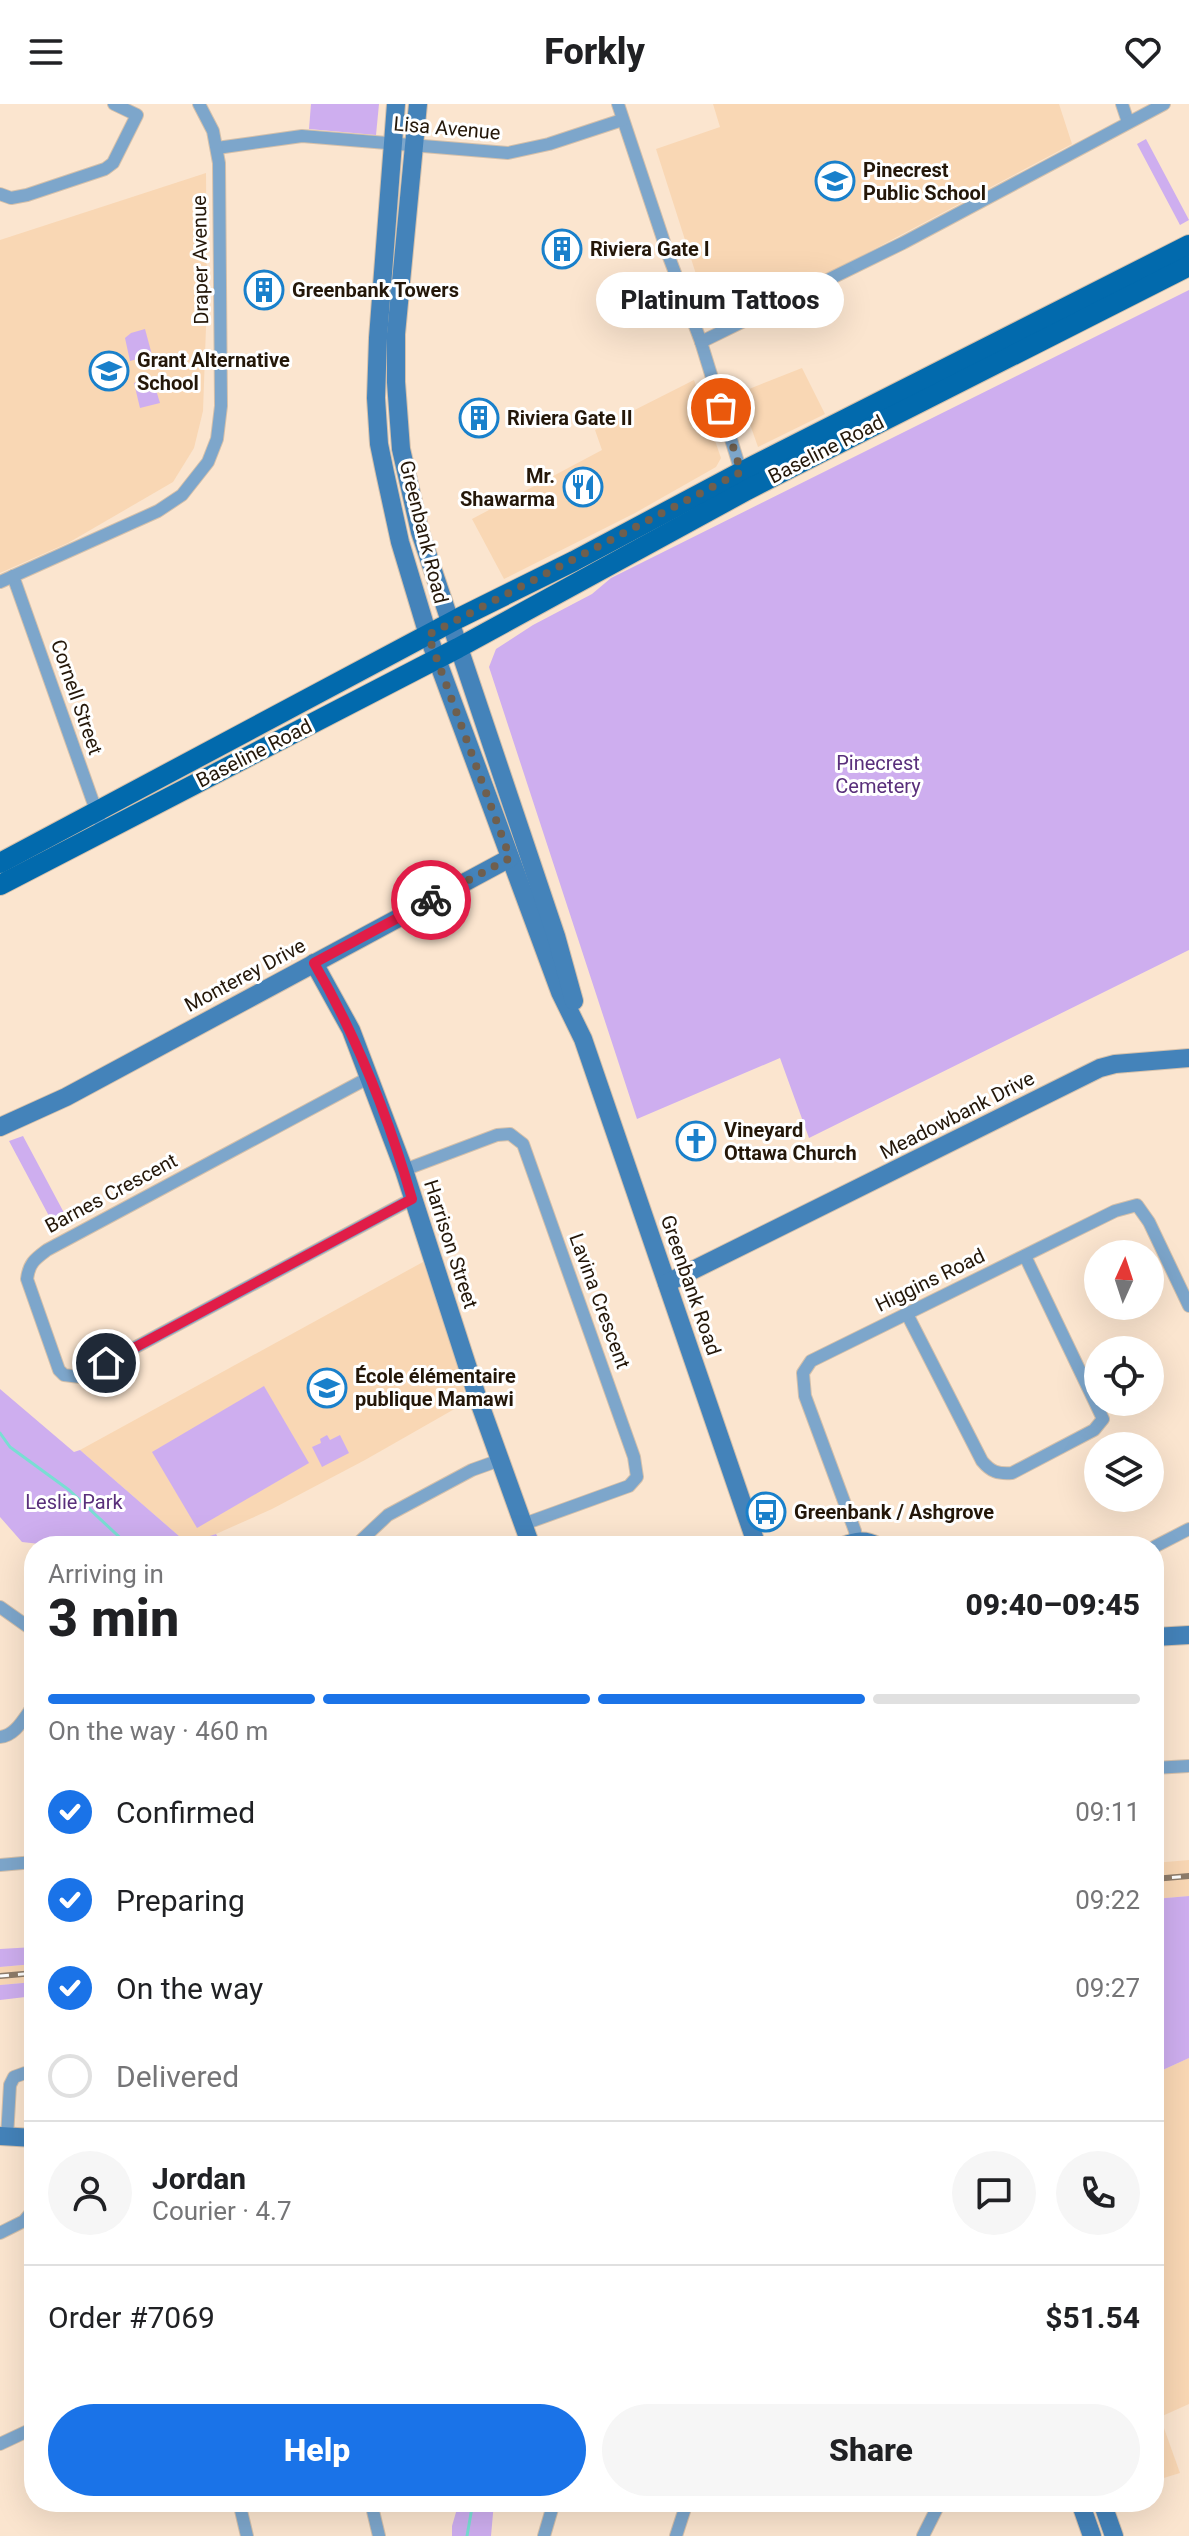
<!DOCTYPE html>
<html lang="en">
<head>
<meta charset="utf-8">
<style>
	body { margin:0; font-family:Roboto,sans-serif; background:#f6f6f6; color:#202124; height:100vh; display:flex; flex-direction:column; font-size:30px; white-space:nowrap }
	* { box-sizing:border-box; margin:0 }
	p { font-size:26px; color:#757577 }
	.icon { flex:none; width:44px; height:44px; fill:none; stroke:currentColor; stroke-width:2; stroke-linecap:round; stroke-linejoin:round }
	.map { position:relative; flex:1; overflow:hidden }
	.panel { position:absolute; left:24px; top:1432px; width:1140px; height:976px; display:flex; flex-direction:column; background:#fff; border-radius:32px; box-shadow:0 8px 32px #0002 }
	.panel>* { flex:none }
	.needle { width:52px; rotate:3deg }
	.controls { position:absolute; left:1084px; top:1136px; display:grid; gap:16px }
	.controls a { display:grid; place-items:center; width:80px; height:80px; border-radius:50%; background:#fff; box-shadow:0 8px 32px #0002; font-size:40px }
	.pin { position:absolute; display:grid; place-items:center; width:68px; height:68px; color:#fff; margin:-34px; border:4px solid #fff; border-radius:50%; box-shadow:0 2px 8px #0007 }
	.courier { position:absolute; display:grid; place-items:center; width:80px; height:80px; margin:-40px; border:6px solid #e11d48; border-radius:50%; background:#fff; color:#222; box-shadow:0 2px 10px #0007 }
	.bubble { position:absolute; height:56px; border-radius:28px; background:#fff; box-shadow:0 8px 32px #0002; font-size:26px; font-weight:800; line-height:56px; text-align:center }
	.summary em { font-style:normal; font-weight:800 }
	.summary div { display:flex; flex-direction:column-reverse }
	.summary { display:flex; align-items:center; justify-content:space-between; height:136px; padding:0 24px }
	h1 { font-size:52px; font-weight:800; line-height:60px }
	.bar { display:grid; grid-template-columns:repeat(4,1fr); gap:12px 8px; align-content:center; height:96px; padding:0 24px }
	.bar i { height:10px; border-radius:6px; background:#e0e0e0 }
	.bar .current { background:#1a73e8 }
	.bar p { grid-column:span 4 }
	.line { display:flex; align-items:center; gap:20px; padding:0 24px; border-top:2px solid #e0e0e0 }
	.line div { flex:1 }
	.round { display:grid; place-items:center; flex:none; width:84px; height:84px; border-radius:42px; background:#f6f6f6 }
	ol { padding:0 24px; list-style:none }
	li { display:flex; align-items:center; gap:24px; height:88px }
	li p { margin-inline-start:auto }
	li .icon { padding:8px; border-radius:50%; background:#1a73e8; color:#fff; stroke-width:4 }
	li:last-child { color:#757577 }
	li i { width:44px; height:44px; border:4px solid #e0e0e0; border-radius:50% }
	.cta { display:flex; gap:16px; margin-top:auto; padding:16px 24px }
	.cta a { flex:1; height:92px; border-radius:48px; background:#1a73e8; color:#fff; font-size:32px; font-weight:800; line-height:92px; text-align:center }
	.cta a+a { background:#f6f6f6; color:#202124 }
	header { display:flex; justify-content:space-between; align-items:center; height:104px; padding:0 24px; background:#fff; font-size:36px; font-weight:800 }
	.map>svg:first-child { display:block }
	.built { fill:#f9d7b4 }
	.green { fill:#ceaeef }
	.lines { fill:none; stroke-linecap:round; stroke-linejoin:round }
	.stream { stroke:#79ded3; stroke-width:3 }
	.street-casing { stroke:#d4c0ab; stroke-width:14 }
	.secondary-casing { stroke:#d4c0ab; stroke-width:20 }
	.primary-casing { stroke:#d4c0ab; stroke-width:22 }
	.street { stroke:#7da6cb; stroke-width:12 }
	.secondary { stroke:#4483ba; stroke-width:18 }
	.primary { stroke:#026aad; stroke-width:20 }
	.rail-casing { stroke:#8e7c6a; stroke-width:6 }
	.rail { stroke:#fff; stroke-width:3; stroke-dasharray:9; stroke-linecap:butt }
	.done { stroke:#6f5f4e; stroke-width:8; stroke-dasharray:0 14.4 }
	.route { stroke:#e11d48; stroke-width:10 }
	.labels { text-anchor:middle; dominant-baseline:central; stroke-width:6; stroke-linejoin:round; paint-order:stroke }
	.street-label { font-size:20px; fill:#241709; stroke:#fff }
	.poi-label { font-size:20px; font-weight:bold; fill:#241709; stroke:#fff; text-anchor:start }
	.park-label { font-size:20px; fill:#592f7b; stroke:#fff }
</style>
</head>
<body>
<header><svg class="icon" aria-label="menu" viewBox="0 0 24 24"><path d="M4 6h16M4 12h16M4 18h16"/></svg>Forkly<svg class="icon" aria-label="heart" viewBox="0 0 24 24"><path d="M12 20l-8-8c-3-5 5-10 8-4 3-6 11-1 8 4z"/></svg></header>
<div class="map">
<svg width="1189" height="2432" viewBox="0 0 1189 2432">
	<rect width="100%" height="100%" fill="#fbe5cf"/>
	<g class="built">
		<polygon points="713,0 1059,0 1072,40 771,200 759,171 702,189 656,45 720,23"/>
		<polygon points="206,69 207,195 203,307 194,344 173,378 68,439 0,469 0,136"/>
		<polygon points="802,264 825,310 758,343 739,289"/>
		<polygon points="694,276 721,354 716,363 635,409 504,475 472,415 602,346 595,326"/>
		<polygon points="423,1158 462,1270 465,1299 365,1356 272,1405 216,1430 188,1440 80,1346"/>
		<polygon points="1189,1756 1189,1792 1154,1795 1154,1759"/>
		<polygon points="34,1860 34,1878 0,1881 0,1863"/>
		<polygon points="1189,1954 1189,2300 1160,2313 1180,2369 1154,2377 1154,1970"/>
	</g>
	<g class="green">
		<polygon points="311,0 379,0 376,31 309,25"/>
		<polygon points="1146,35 1189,116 1180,121 1137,40"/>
		<polygon points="1189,186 1189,846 809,1034 780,954 637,1015 489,563 496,545 533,521 592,490 611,474"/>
		<polygon points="145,225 152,251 130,257 125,234 131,229"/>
		<polygon points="152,273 160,299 140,304 134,279"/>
		<polygon points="23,1032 70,1120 57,1127 9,1037"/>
		<polygon points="264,1282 309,1359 197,1424 152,1348"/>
		<polygon points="0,1285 74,1348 80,1346 187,1439 216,1430 223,1441 233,1436 255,1442 57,1442 22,1438 0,1413"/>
		<polygon points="327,1331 330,1336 340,1331 349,1349 322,1363 312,1343 321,1339 320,1335"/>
		<polygon points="1189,1792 1189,1954 1154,1970 1154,1795"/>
		<polygon points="34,1843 34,1860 0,1863 0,1845"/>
		<polygon points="34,1878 34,1892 0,1896 0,1881"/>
		<polygon points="459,2398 494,2398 491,2432 452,2432 452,2422"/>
	</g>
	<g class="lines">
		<g class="stream">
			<polyline points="0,1329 10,1343 69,1386 129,1442"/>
			<polyline points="467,2432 473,2398"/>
		</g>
		<defs>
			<g id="street">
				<polyline points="618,0 669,153 701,238 742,371"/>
				<polyline points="1122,0 1128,18"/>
				<polyline points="217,44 302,32 508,49 549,40 622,16"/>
				<polyline points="0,90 11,94 27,91 105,65 113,59 137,11 114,0"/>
				<polyline points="701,238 903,139 1164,0"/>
				<polyline points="13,472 103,726"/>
				<polyline points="0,478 158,407 182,391 208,358 217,335 221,302 219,59 213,27 199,0"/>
				<path d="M368,974l-321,172c-12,9 -18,13 -20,29l32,91 5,5 16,2 332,-178"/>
				<polyline points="404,1066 497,1031 510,1030 523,1040 634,1353 637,1373 629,1382 524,1420"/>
				<path d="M907,1210l75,147c9,11 16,13 30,12l82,-43 9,-11 -78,-163"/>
				<polyline points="856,1437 855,1427 805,1292 803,1269 811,1257 1115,1107 1137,1101 1149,1118 1189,1202"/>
				<polyline points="355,1442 388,1411 472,1366 500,1356"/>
				<polyline points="1154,1443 1189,1425"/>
				<polyline points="0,1503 34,1527"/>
				<path d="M0,1633c16,-1 25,-21 34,-32"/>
				<polyline points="1154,1664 1189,1662"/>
				<polyline points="0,1761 34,1758"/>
				<polyline points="7,2033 10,1981 14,1973 25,1969 34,1974"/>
				<polyline points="0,2129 24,2117 34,2105"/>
				<polyline points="0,2340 34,2324"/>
				<polyline points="239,2398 247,2432"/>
				<polyline points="374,2398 373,2407 379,2432"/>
				<polyline points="544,2432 554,2398"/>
				<polyline points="676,2432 687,2398"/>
				<polyline points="923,2432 940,2398"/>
			</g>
			<g id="secondary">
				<polyline points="396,0 378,234 376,294 379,340 385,369 400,438 428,531 560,888 583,935 757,1442"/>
				<polyline points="418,0 396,230 396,278 401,345 420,428 556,832 574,897"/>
				<polyline points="314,859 351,926 404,1066 477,1292 531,1442"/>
				<polyline points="0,1023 66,993 510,754"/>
				<polyline points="667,1179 1100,964 1115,960 1189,954"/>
				<path d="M843,1442c13,-5 22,-7 34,0"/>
				<polyline points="1154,1533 1189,1531"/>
				<polyline points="0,2032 34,2034"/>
				<polyline points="1080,2398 1092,2432"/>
				<polyline points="1102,2398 1114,2432"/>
			</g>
			<g id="primary">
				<polyline points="0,759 459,514 574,457 741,368 1189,141"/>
				<polyline points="0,781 458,544 747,386 1189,162"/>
			</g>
		</defs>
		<use href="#street" class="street-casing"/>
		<use href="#secondary" class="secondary-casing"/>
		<use href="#primary" class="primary-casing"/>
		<use href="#street" class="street"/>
		<use href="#secondary" class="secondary"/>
		<use href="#primary" class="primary"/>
		<defs>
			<g id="rail">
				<polyline points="1154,1775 1189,1772"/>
				<polyline points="0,1872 34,1869"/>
			</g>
		</defs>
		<use href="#rail" class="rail-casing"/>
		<use href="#rail" class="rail"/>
	</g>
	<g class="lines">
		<polyline class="done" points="431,796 510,754 428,531 741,368 721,304"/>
		<path class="route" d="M106,1259l306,-164c-23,-80 -56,-164 -98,-236l117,-63"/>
	</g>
	<defs>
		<symbol id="school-ring" viewBox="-11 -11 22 22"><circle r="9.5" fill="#fff" stroke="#1980cb" stroke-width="1.5"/><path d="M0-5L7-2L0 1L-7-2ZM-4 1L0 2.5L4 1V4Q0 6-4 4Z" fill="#1980cb"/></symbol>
		<symbol id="building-ring" viewBox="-11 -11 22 22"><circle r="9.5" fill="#fff" stroke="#1980cb" stroke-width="1.5"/><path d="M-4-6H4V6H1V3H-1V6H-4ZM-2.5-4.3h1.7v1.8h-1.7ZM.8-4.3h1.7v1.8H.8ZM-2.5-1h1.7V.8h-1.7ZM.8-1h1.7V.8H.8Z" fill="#1980cb"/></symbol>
		<symbol id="restaurant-ring" viewBox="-11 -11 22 22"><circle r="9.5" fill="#fff" stroke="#1980cb" stroke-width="1.5"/><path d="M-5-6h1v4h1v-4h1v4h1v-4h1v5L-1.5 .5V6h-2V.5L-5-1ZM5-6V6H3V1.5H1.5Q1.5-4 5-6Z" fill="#1980cb"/></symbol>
		<symbol id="church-ring" viewBox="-11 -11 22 22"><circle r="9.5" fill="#fff" stroke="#1980cb" stroke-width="1.5"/><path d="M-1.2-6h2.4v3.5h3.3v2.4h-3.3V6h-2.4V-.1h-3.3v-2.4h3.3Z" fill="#1980cb"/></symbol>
		<symbol id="bus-ring" viewBox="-11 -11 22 22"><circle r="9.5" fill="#fff" stroke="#1980cb" stroke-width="1.5"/><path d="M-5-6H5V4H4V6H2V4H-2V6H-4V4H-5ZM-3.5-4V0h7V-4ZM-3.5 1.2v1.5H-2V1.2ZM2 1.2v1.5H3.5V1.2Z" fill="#1980cb"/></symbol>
	</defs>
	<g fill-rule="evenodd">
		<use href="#school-ring" x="813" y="55" width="44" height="44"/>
		<use href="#building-ring" x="540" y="123" width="44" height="44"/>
		<use href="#building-ring" x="242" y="164" width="44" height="44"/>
		<use href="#school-ring" x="87" y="245" width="44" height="44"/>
		<use href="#building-ring" x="457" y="292" width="44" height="44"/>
		<use href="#restaurant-ring" x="561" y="361" width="44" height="44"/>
		<use href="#church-ring" x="674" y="1015" width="44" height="44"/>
		<use href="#school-ring" x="305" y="1262" width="44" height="44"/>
		<use href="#bus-ring" x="744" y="1386" width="44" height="44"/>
	</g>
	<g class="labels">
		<g class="street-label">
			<text transform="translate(447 24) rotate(5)">Lisa Avenue</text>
			<text transform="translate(200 156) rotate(-91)">Draper Avenue</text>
			<text transform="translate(826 345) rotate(-27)">Baseline Road</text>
			<text transform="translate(424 428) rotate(76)">Greenbank Road</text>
			<text transform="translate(77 593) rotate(71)">Cornell Street</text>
			<text transform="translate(254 649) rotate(-27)">Baseline Road</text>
			<text transform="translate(245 871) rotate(-28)">Monterey Drive</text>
			<text transform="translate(957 1011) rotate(-27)">Meadowbank Drive</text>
			<text transform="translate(111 1089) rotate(-28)">Barnes Crescent</text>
			<text transform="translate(451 1140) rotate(72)">Harrison Street</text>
			<text transform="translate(930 1176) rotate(-26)">Higgins Road</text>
			<text transform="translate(691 1181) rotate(71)">Greenbank Road</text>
			<text transform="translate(600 1197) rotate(70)">Lavina Crescent</text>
		</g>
		<g class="poi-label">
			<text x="863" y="66">Pinecrest<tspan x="863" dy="23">Public School</tspan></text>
			<text x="590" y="145">Riviera Gate I</text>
			<text x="292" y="186">Greenbank Towers</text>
			<text x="137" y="256">Grant Alternative<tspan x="137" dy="23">School</tspan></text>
			<text x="507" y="314">Riviera Gate II</text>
			<text x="555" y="372" text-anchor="end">Mr.<tspan x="555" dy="23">Shawarma</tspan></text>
			<text x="724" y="1026">Vineyard<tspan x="724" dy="23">Ottawa Church</tspan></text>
			<text x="355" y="1272">École élémentaire<tspan x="355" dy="23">publique Mamawi</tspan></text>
			<text x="794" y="1408">Greenbank / Ashgrove</text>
		</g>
		<g class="park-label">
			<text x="878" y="659">Pinecrest<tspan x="878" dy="23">Cemetery</tspan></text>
			<text x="74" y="1398">Leslie Park</text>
		</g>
	</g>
</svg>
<div class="controls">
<a><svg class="needle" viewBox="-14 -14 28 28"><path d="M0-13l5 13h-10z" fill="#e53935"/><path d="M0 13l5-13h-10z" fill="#757577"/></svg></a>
<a><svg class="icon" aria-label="locate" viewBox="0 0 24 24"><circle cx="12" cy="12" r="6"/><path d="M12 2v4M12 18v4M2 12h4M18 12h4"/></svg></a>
<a><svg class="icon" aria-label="layers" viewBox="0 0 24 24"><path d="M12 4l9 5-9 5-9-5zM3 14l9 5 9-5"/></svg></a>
</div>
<div class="pin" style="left:721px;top:304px;background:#ea580c"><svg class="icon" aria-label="bag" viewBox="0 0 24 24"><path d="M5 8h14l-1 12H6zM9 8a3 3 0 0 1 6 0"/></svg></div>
<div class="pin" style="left:106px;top:1259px;background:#1f2937"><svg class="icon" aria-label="home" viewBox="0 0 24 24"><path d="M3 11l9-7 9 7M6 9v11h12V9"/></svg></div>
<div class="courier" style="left:431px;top:796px"><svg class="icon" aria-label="bike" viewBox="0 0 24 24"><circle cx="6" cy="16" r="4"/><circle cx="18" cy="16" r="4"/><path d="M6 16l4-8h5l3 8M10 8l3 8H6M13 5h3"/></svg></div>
<div class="bubble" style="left:596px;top:168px;width:248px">Platinum Tattoos</div>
<section class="panel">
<div class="summary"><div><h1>3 min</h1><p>Arriving in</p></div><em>09:40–09:45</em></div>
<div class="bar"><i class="current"></i><i class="current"></i><i class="current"></i><i></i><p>On the way · 460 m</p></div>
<ol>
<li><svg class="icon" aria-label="check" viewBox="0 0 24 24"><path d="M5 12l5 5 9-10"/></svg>Confirmed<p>09:11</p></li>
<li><svg class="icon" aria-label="check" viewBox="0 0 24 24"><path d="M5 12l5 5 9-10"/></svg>Preparing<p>09:22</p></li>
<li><svg class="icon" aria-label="check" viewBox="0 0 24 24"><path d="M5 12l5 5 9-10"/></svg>On the way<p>09:27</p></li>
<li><i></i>Delivered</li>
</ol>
<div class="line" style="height:144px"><a class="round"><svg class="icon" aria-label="person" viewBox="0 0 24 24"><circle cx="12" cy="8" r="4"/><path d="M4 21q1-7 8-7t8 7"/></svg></a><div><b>Jordan</b><p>Courier · 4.7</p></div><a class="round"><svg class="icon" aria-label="chat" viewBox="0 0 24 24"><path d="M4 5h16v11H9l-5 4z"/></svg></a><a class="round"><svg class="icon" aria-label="phone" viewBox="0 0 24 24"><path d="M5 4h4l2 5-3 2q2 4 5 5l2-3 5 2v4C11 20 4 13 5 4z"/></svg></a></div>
<div class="line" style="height:104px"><div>Order #7069</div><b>$51.54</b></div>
<div class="cta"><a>Help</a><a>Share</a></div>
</section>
</div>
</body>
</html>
